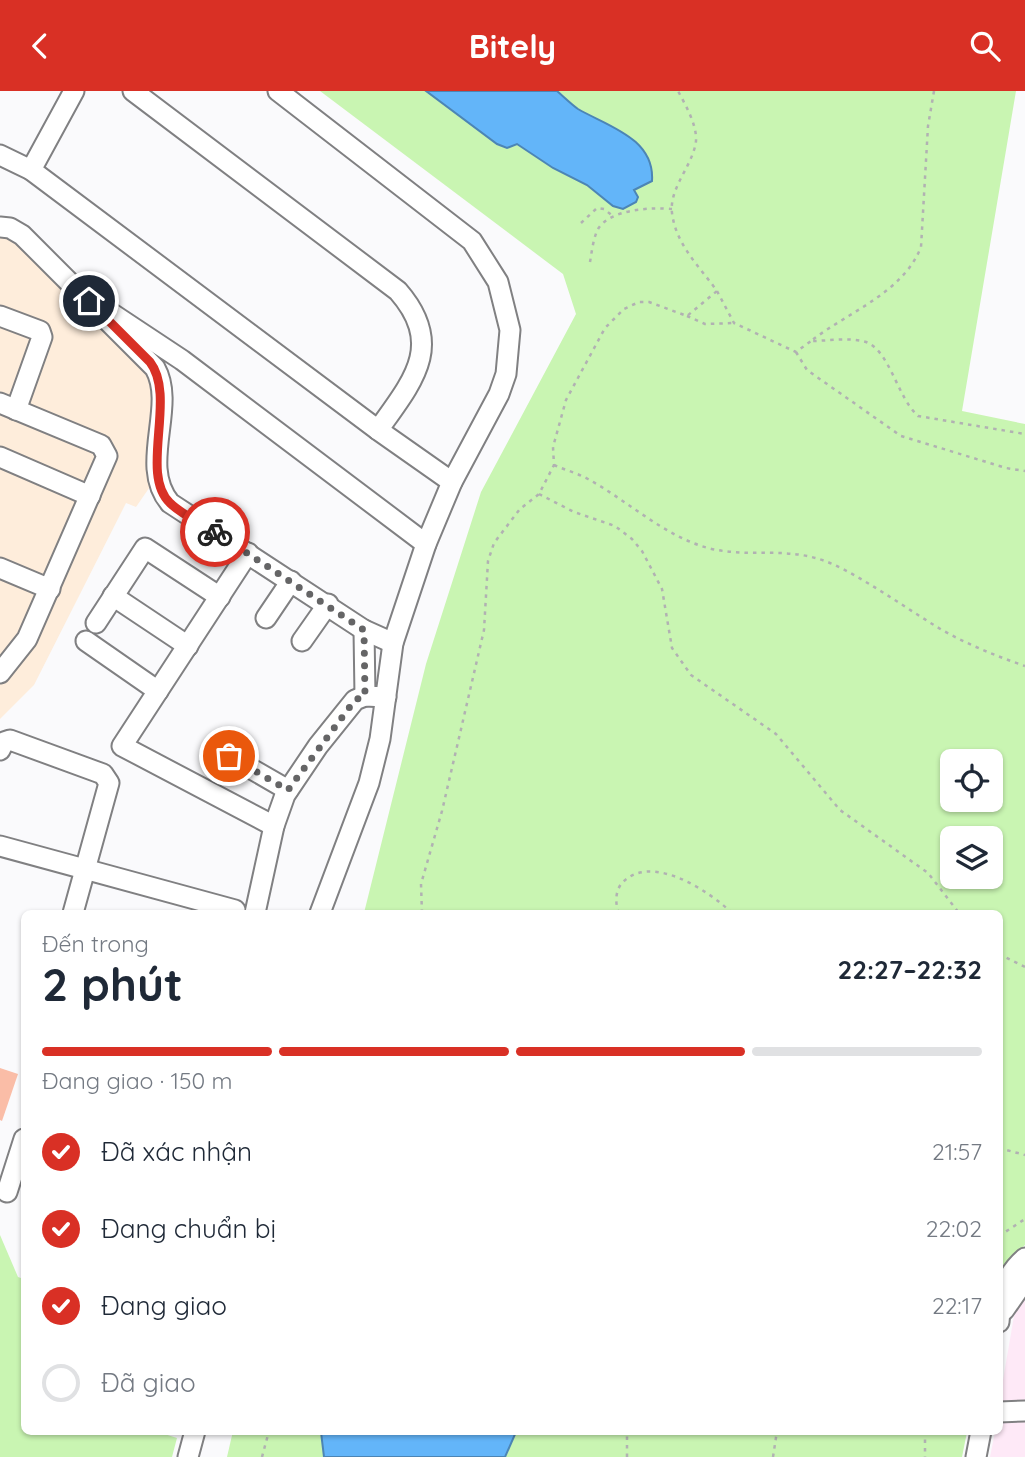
<!DOCTYPE html>
<html lang="vi">
<head>
<meta charset="utf-8">
<style>
	body { margin:0; font-family:Quicksand,sans-serif; background:#f6f6f7; color:#1f2937; height:100vh; display:flex; flex-direction:column; font-size:26px; white-space:nowrap }
	* { box-sizing:border-box; margin:0 }
	p { font-size:23px; color:#747a83 }
	.icon { flex:none; width:38px; height:38px; fill:none; stroke:currentColor; stroke-width:2; stroke-linecap:round; stroke-linejoin:round }
	.map { position:relative; flex:1; overflow:hidden }
	.sheet { position:absolute; left:21px; top:819px; width:982px; height:525px; display:flex; flex-direction:column; background:#fff; border-radius:10px; box-shadow:0 2px 5px #0004 }
	.sheet>* { flex:none }
	.fabs { position:absolute; left:940px; top:658px; display:grid; gap:14px }
	.fabs a { display:grid; place-items:center; width:63px; height:63px; border-radius:10px; background:#fff; box-shadow:0 2px 5px #0004; font-size:35px }
	.pin { position:absolute; display:grid; place-items:center; width:60px; height:60px; color:#fff; margin:-30px; border:4px solid #fff; border-radius:50%; box-shadow:0 2px 7px #0007 }
	.courier { position:absolute; display:grid; place-items:center; width:70px; height:70px; margin:-35px; border:5px solid #d93025; border-radius:50%; background:#fff; color:#222; box-shadow:0 2px 9px #0007 }
	.head em { font-style:normal; font-weight:700 }
	.head div { display:flex; flex-direction:column-reverse }
	.head { display:flex; align-items:center; justify-content:space-between; height:119px; padding:0 21px }
	h1 { font-size:46px; font-weight:700; line-height:52px }
	.bar { display:grid; grid-template-columns:repeat(4,1fr); gap:10px 7px; align-content:center; height:84px; padding:0 21px }
	.bar i { height:9px; border-radius:5px; background:#e0e1e3 }
	.bar .active { background:#d93025 }
	.bar p { grid-column:span 4 }
	ol { padding:0 21px; list-style:none }
	li { display:flex; align-items:center; gap:21px; height:77px }
	li p { margin-inline-start:auto }
	li .icon { padding:7px; border-radius:50%; background:#d93025; color:#fff; stroke-width:4 }
	li:last-child { color:#747a83 }
	li i { width:38px; height:38px; border:4px solid #e0e1e3; border-radius:50% }
	header { display:flex; justify-content:space-between; align-items:center; height:91px; padding:0 21px; background:#d93025; color:#fff; font-size:32px; font-weight:700 }
	.map>svg:first-child { display:block }
	.commercial { fill:#fee9f7 }
	.industrial { fill:#feeddb }
	.green { fill:#c9f5b2; fill-rule:evenodd }
	.water { fill:#63b5f9; stroke:#4c85b5; stroke-width:2 }
	.building { fill:#fabda7 }
	.lines { fill:none; stroke-linecap:round; stroke-linejoin:round }
	.minor-casing { stroke:#808082; stroke-width:23 }
	.path { stroke:#b1b1b2; stroke-width:2.5; stroke-dasharray:3.5 5; stroke-linecap:butt }
	.minor { stroke:#fff; stroke-width:19 }
	.done { stroke:#656566; stroke-width:7; stroke-dasharray:0 12.6 }
	.route { stroke:#d93025; stroke-width:9 }
</style>
</head>
<body>
<header><svg class="icon" aria-label="back" viewBox="0 0 24 24"><path d="M15 5l-7 7 7 7"/></svg>Bitely<svg class="icon" aria-label="search" viewBox="0 0 24 24"><circle cx="10" cy="10" r="6"/><path d="M15 15l6 6"/></svg></header>
<div class="map">
<svg width="1025" height="1366" viewBox="0 0 1025 1366">
	<rect width="100%" height="100%" fill="#fafafc"/>
	<polygon class="commercial" points="1025,1205 1025,1366 990,1366 995,1341 999,1340 999,1312 1014,1225"/>
	<polygon class="industrial" points="0,144 11,145 154,284 156,387 136,416 126,412 34,594 0,628"/>
	<g class="green">
		<path d="M320,0h696l-54,320 63,13v821l-26,24v-356h-635l62,-249 55,-172 95,-178 -13,-40zM952,670h38v39h-38zM952,747h38v39h-38z"/>
		<polygon points="0,1144 18,1186 24,1188 24,1340 155,1340 177,1347 172,1366 0,1366"/>
		<polygon points="233,1340 967,1341 962,1366 227,1366"/>
	</g>
	<g class="water">
		<path d="M426,0h131c7,6 14,13 21,18 29,17 77,29 74,72l-18,9 4,7 -2,5 -13,7 -10,-3 -26,-21 -34,-17 -36,-24 -10,4 -10,-4z"/>
		<polygon points="321,1341 321,1340 516,1341 505,1366 324,1366"/>
	</g>
	<polygon class="building" points="0,977 18,983 2,1030 0,1029"/>
	<g class="lines">
		<defs>
			<g id="minor">
				<path d="M133,0l265,200c47,54 15,90 -20,139"/>
				<polyline points="278,0 472,150 498,191 510,239 506,283 499,303 452,391 426,453 393,552 380,648 369,692 320,822"/>
				<polyline points="0,64 31,79 378,339 452,391"/>
				<polyline points="31,79 74,0"/>
				<path d="M0,136l10,1 12,7 133,133c22,39 -17,97 15,135l194,127 29,13"/>
				<polyline points="108,220 182,269 426,453"/>
				<polyline points="0,225 40,240 42,246 16,319"/>
				<polyline points="0,312 101,354 107,365 27,548 0,582"/>
				<polyline points="0,366 90,405"/>
				<polyline points="248,462 122,655 274,735"/>
				<polyline points="0,477 50,498"/>
				<polyline points="113,505 188,555"/>
				<polyline points="266,527 291,490"/>
				<polyline points="96,532 145,457 220,506"/>
				<polyline points="364,539 365,605"/>
				<polyline points="86,550 158,600"/>
				<polyline points="302,550 328,513"/>
				<polyline points="0,659 4,651 10,649 103,683 109,692 73,822"/>
				<polyline points="229,665 288,699"/>
				<polyline points="0,755 235,819"/>
				<polyline points="255,822 274,735 285,704 318,655 355,609 365,605 386,606"/>
				<polyline points="7,1101 24,1048"/>
				<polyline points="1004,1219 1025,1189"/>
				<path d="M999,1231c2,-27 5,-46 26,-64"/>
				<polyline points="999,1321 1025,1320"/>
				<polyline points="188,1366 195,1340"/>
				<polyline points="976,1366 981,1340"/>
			</g>
		</defs>
		<use href="#minor" class="minor-casing"/>
		<g class="path">
			<path d="M934,0l-6,35 -7,121c-18,46 -73,65 -110,94 17,0 38,-4 55,1 24,9 31,55 52,74l107,18"/>
			<polyline points="581,132 597,117 604,118 614,126"/>
			<path d="M590,171c2,-11 3,-23 8,-33 12,-20 54,-22 74,-20"/>
			<polyline points="717,200 734,232 796,261 811,250"/>
			<polyline points="687,225 705,233 734,232"/>
			<polyline points="796,261 807,279 901,345 1006,377 1025,380"/>
			<path d="M554,374c11,5 23,8 34,14 40,22 76,57 120,69 47,12 84,-6 135,21 34,18 66,41 99,61 27,15 54,26 83,36"/>
			<polyline points="539,403 574,421 615,435 632,448 642,460 662,498 672,557 691,584 776,643 840,719 928,782 959,822"/>
			<path d="M422,822l-1,-29 21,-73 42,-181 4,-69 6,-18 26,-34 19,-15 15,-29 -1,-18 13,-47 39,-72 19,-19 15,-7h10l38,14 30,-25c-17,-24 -41,-46 -45,-78 -3,-26 21,-47 24,-72 1,-16 -10,-35 -18,-50"/>
			<path d="M619,822c-4,-9 -4,-22 3,-30 29,-31 87,8 110,30"/>
			<polyline points="999,863 1025,876"/>
			<polyline points="999,1057 1025,1064"/>
			<polyline points="999,1145 1025,1128"/>
			<polyline points="925,1340 925,1366"/>
			<polyline points="262,1366 269,1340"/>
			<polyline points="627,1366 627,1340"/>
			<polyline points="773,1366 777,1340"/>
		</g>
		<use href="#minor" class="minor"/>
	</g>
	<g class="lines">
		<polyline class="done" points="215,441 364,539 365,605 355,609 288,699 229,665"/>
		<path class="route" d="M89,210l61,61c27,35 -11,112 20,141 12,12 31,20 45,29"/>
	</g>
</svg>
<div class="fabs">
<a><svg class="icon" aria-label="locate" viewBox="0 0 24 24"><circle cx="12" cy="12" r="6"/><path d="M12 2v4M12 18v4M2 12h4M18 12h4"/></svg></a>
<a><svg class="icon" aria-label="layers" viewBox="0 0 24 24"><path d="M12 4l9 5-9 5-9-5zM3 14l9 5 9-5"/></svg></a>
</div>
<div class="pin" style="left:229px;top:665px;background:#ea580c"><svg class="icon" aria-label="bag" viewBox="0 0 24 24"><path d="M5 8h14l-1 12H6zM9 8a3 3 0 0 1 6 0"/></svg></div>
<div class="pin" style="left:89px;top:210px;background:#1f2937"><svg class="icon" aria-label="home" viewBox="0 0 24 24"><path d="M3 11l9-7 9 7M6 9v11h12V9"/></svg></div>
<div class="courier" style="left:215px;top:441px"><svg class="icon" aria-label="bike" viewBox="0 0 24 24"><circle cx="6" cy="16" r="4"/><circle cx="18" cy="16" r="4"/><path d="M6 16l4-8h5l3 8M10 8l3 8H6M13 5h3"/></svg></div>
<section class="sheet">
<div class="head"><div><h1>2 phút</h1><p>Đến trong</p></div><em>22:27–22:32</em></div>
<div class="bar"><i class="active"></i><i class="active"></i><i class="active"></i><i></i><p>Đang giao · 150 m</p></div>
<ol>
<li><svg class="icon" aria-label="check" viewBox="0 0 24 24"><path d="M5 12l5 5 9-10"/></svg>Đã xác nhận<p>21:57</p></li>
<li><svg class="icon" aria-label="check" viewBox="0 0 24 24"><path d="M5 12l5 5 9-10"/></svg>Đang chuẩn bị<p>22:02</p></li>
<li><svg class="icon" aria-label="check" viewBox="0 0 24 24"><path d="M5 12l5 5 9-10"/></svg>Đang giao<p>22:17</p></li>
<li><i></i>Đã giao</li>
</ol>
</section>
</div>
</body>
</html>
